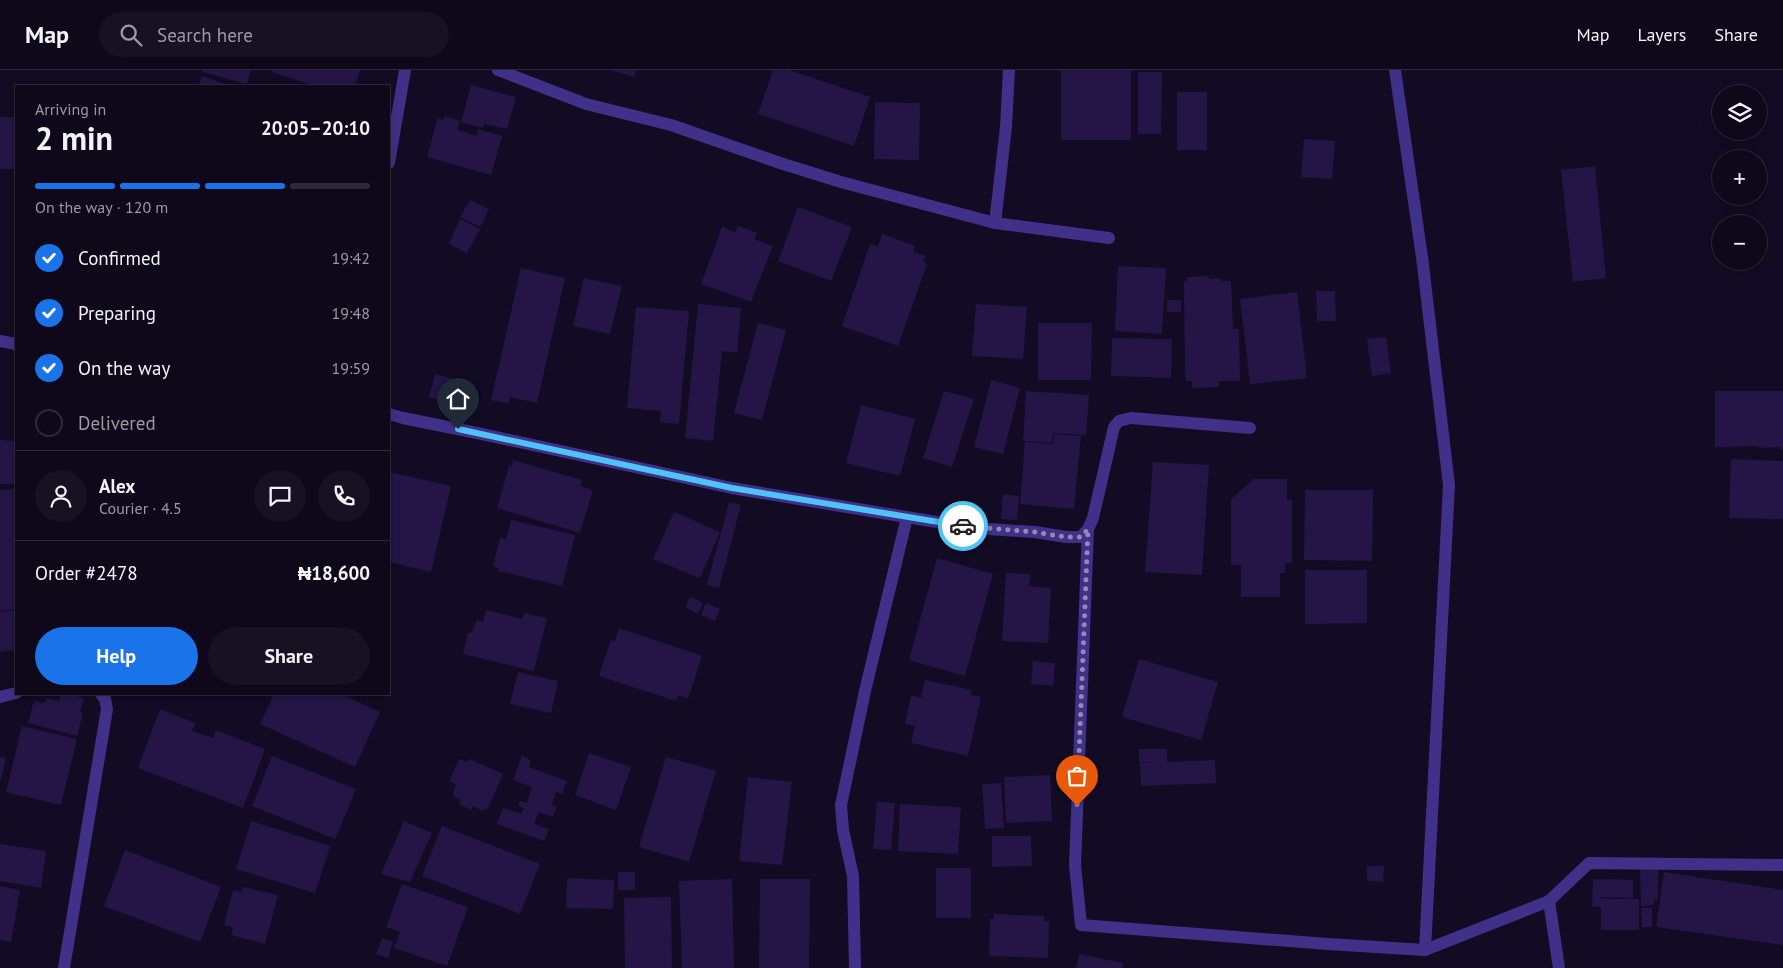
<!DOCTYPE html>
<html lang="en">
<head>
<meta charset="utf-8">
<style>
	body { margin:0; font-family:"PT Sans",sans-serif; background:#171123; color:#f1f3f6; height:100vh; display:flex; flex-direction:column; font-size:19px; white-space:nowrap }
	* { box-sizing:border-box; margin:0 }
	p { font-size:16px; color:#9b9aa2 }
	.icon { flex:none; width:28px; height:28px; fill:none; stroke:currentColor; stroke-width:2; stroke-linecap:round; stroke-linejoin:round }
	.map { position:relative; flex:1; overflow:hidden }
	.sheet { position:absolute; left:15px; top:15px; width:375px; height:610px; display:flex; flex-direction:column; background:#0e081a; border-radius:0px; box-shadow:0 2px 12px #0003,0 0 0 1px #2e2939 }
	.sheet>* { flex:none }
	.buttons { position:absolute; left:1712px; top:15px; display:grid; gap:10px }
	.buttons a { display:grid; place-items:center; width:55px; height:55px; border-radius:50%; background:#0e081a; box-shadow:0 2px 12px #0003,0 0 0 1px #2e2939; font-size:25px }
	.pin { position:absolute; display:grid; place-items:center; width:42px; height:42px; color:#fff; margin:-51px -21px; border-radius:50% 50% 50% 0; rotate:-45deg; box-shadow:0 0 5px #0007 }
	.pin .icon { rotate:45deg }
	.courier { position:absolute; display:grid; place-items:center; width:50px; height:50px; margin:-25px; border:4px solid #4fc3f7; border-radius:50%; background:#fff; color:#222; box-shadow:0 1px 6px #0007 }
	.summary em { font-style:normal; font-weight:700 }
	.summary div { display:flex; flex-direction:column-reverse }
	.summary { display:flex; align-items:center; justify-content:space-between; height:85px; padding:0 20px }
	h1 { font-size:32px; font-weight:700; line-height:38px }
	.bar { display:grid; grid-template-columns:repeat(4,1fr); gap:8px 5px; align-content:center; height:60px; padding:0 20px }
	.bar i { height:6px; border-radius:4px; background:#2e2939 }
	.bar .selected { background:#1a73e8 }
	.bar p { grid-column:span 4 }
	.line { display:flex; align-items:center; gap:12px; padding:0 20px; border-top:1px solid #2e2939 }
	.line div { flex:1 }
	.round { display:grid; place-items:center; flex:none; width:52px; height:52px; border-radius:26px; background:#171123 }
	ol { padding:0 20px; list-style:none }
	li { display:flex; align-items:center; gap:15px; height:55px }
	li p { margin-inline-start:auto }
	li .icon { padding:5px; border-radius:50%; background:#1a73e8; color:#fff; stroke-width:4 }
	li:last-child { color:#9b9aa2 }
	li i { width:28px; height:28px; border:2px solid #2e2939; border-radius:50% }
	.button { display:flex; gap:10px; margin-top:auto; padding:10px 20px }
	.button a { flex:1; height:58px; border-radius:30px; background:#1a73e8; color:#fff; font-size:20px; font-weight:700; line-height:58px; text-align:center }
	.button a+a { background:#171123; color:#f1f3f6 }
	header { display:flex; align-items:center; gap:30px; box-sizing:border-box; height:70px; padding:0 25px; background:#0e081a; border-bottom:1px solid #2e2939 }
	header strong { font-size:24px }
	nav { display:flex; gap:28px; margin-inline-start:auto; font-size:18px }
	.search { width:350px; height:45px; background:#171123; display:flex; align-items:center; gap:12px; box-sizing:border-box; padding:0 18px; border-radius:28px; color:#9b9aa2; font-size:19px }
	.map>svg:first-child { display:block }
	.building { fill:#241546 }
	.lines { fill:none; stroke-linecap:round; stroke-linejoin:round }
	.street { stroke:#3e3187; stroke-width:12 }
	.done { stroke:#9389b2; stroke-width:5; stroke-dasharray:0 9 }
	.route { stroke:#4fc3f7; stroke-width:6 }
</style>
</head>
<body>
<header>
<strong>Map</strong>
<div class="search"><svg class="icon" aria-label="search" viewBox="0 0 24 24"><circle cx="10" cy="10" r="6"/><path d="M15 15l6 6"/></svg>Search here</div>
<nav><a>Map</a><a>Layers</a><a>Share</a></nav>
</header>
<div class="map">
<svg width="1783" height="898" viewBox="0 0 1783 898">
	<rect width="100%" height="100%" fill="#120b23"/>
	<g class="building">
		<polygon points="203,0 251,0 247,14 202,2"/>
		<polygon points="272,0 360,0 355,16 315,16 272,2"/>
		<polygon points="611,0 636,0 634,7"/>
		<polygon points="773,0 789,0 870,27 854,76 758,44"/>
		<rect x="1061" y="0" width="70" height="70"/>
		<polygon points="1138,2 1162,2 1161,64 1138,64"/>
		<polygon points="202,6 231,16 198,16"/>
		<polygon points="471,15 516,27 507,59 484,54 483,58 461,52"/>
		<rect x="1177" y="22" width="30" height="58"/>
		<polygon points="875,32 920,33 919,90 874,89"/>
		<polygon points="444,46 460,51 457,60 477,66 478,59 502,66 491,105 427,87 438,48 443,50"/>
		<rect x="0" y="47" width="16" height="52"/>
		<polygon points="1304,69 1335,71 1332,109 1301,107"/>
		<polygon points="1595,96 1606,208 1573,212 1561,100"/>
		<polygon points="470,130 489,139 480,157 460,147"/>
		<polygon points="798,137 852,157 831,211 778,191"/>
		<polygon points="460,149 480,159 467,183 449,174"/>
		<polygon points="738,156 757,163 754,169 773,176 751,232 701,214 722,157 735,162"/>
		<polygon points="882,164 915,176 913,182 926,186 923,192 927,194 898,276 842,256 870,174 878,177"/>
		<polygon points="1118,196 1166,198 1162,264 1115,261"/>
		<polygon points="521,198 565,208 537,333 510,327 509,334 491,330"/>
		<polygon points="1208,206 1208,208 1213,209 1221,208 1221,211 1231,211 1233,259 1239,259 1240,311 1219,311 1219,317 1192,318 1192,311 1186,311 1185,300 1184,211 1187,211 1187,207"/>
		<polygon points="584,208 622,216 610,264 573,256"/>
		<polygon points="1316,221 1335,221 1336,251 1317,251"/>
		<polygon points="1297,222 1307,308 1250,314 1240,229"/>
		<rect x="1167" y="230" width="14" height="12"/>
		<polygon points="698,234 741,238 737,283 722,281 713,371 685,368"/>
		<polygon points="976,234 1027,237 1023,289 972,286"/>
		<polygon points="636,237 689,241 679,354 660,352 661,341 627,338"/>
		<polygon points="758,253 786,260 762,350 734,343"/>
		<polygon points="1038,253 1092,253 1091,310 1038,310"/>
		<polygon points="1386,267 1391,303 1372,306 1367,269"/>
		<polygon points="1112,268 1172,269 1171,308 1111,306"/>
		<polygon points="435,304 454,309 448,332 429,327"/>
		<polygon points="991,310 1020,318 1003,384 974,377"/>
		<polygon points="944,321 974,329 952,397 923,388"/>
		<polygon points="1026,321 1089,325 1086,365 1053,363 1052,373 1023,371"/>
		<polygon points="1715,321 1783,321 1783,379 1780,379 1780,377 1759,378 1759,376 1715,377"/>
		<polygon points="861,335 915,349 900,406 846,393"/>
		<polygon points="1054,364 1081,366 1074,439 1020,434 1025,372 1053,374"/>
		<polygon points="0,370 16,371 16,414 0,414"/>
		<polygon points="1731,389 1783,391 1783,449 1729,448"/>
		<polygon points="513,390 582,410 580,416 593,420 580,463 497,438 509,396 511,397"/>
		<polygon points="1153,392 1209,395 1202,505 1145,502"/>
		<polygon points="389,402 451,416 431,502 389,492"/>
		<polygon points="1254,409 1287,409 1287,430 1292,430 1292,493 1285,493 1285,503 1280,503 1280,527 1241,527 1241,495 1231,495 1231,429"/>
		<polygon points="16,418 16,539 0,541 0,420"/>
		<polygon points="1305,420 1373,420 1372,491 1304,490"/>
		<polygon points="1003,424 1019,426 1017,450 1001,449"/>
		<polygon points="729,432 741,435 719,518 707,515"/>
		<polygon points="674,442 720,462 700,508 653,489"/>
		<polygon points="511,450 575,465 562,516 498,501 499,498 493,496 500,468 506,469"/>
		<polygon points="937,488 993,504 965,606 909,590"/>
		<polygon points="1305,500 1367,500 1367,553 1305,554"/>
		<polygon points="1006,503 1030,504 1029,516 1051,518 1048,573 1002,571"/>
		<polygon points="691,527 703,533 698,544 685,537"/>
		<polygon points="706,533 720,539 715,551 701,545"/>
		<polygon points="14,540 16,580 0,582 0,542"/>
		<polygon points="486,540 522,549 524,543 547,548 534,601 463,584 468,563 471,563 477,550 483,552"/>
		<polygon points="619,558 702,586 688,629 678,625 676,631 599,606 611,570 615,571"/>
		<polygon points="1139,589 1218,612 1201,670 1122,647"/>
		<polygon points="1033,591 1055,593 1053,616 1031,614"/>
		<polygon points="518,602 558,611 551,643 510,634"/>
		<polygon points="925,610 972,620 971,625 981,627 968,686 911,673 915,656 905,654 911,625 921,628"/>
		<polygon points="61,624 67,624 84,628 80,642 83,643 77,666 28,653 34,631 44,633 46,628 59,631"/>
		<polygon points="274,624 340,624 380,642 355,697 260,654"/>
		<polygon points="160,639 195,653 192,661 213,668 216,660 265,679 243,738 138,698"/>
		<polygon points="22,656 77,669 61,735 6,722"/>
		<polygon points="1139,679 1167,679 1167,692 1215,690 1216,713 1141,716 1140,693 1158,692 1139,692"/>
		<polygon points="589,683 631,697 616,740 575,725"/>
		<polygon points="272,686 356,719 335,769 252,736"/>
		<polygon points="522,686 531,690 529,697 567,711 562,724 556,722 552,735 557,737 553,747 539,742 534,754 549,759 544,771 497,754 503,738 521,744 524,738 518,736 520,731 527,733 532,717 513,710"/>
		<polygon points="0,687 6,688 1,710 0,710"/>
		<polygon points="666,687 716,701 689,792 639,777"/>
		<polygon points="459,689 467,692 469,689 503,704 487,740 484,738 483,741 473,736 471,740 459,734 461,730 453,726 454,724 453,723 456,714 449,711"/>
		<polygon points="1050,705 1052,751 1006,753 1004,707"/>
		<polygon points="748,707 792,712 782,795 739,791"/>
		<polygon points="1001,713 1004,758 985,759 982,714"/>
		<polygon points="877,732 895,733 891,780 873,779"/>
		<polygon points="900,734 961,737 958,784 898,781"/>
		<polygon points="251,751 330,776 315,823 236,799"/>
		<polygon points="404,751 432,763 410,812 381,804"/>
		<polygon points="442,756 540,794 520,844 422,806"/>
		<polygon points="992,766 1031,766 1032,796 992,797"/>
		<polygon points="0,774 46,781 41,818 0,811"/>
		<polygon points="125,780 221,817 200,872 104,836"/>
		<polygon points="1367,796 1384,796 1383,812 1367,811"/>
		<rect x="936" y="798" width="35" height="50"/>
		<polygon points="1640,799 1658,799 1658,830 1654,830 1654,835 1641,836"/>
		<rect x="618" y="802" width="17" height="18"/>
		<polygon points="1664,802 1783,820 1783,875 1656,857"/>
		<polygon points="567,808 614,810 613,839 566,838"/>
		<polygon points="732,809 734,898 682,898 679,811"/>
		<polygon points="760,809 810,809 809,898 759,898"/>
		<polygon points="1593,809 1633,810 1633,828 1601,827 1601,829 1639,829 1639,860 1601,860 1601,837 1592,837"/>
		<polygon points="402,814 468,837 447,896 394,878 400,862 386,857"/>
		<polygon points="0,816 20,820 11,872 0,870"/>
		<polygon points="243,817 278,825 265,874 231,865 233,857 224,855 233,820 241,822"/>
		<polygon points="671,827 672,898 625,898 624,828"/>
		<polygon points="1641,838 1652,838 1652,857 1642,857"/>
		<polygon points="994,844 1044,846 1044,851 1049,851 1048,888 989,886 990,849 994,849"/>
		<polygon points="382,868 393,872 388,888 376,884"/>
		<polygon points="1079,884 1123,893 1123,898 1076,898"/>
	</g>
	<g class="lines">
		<g class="street">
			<polyline points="498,0 586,34 671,55 780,93 841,112 995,153 1109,168"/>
			<polyline points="1395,0 1422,187 1449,415 1425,880"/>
			<polyline points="389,93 405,0"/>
			<polyline points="995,153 1006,57 1009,0"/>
			<polyline points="0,271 16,274"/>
			<polyline points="389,344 403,348 477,363 732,418 973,458 1035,462 1066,467 1081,467 1088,459 1093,448 1114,357 1119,351 1131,348 1250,358"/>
			<polyline points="1088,459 1075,795 1081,855 1328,874 1425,880 1549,831 1589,793 1783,795"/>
			<polyline points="0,627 16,623"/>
			<polyline points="1549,831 1559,898"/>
			<polyline points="64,898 107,639 105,629 101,624"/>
			<polyline points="855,898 853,806 843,760 841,735 865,621 907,447"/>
		</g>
	</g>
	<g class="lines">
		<polyline class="done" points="963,456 1034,462 1066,467 1081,467 1088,459 1077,736"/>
		<polyline class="route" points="458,359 732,418 963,456"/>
	</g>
</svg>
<div class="buttons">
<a><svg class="icon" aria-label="layers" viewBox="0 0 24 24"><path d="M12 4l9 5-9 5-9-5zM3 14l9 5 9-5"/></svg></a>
<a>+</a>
<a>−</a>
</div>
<div class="pin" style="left:1077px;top:736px;background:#ea580c"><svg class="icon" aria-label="bag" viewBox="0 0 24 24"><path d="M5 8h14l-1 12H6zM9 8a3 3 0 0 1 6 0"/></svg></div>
<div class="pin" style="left:458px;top:359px;background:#1f2937"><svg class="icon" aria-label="home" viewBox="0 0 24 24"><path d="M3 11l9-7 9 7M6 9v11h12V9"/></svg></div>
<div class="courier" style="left:963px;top:456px"><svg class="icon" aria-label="car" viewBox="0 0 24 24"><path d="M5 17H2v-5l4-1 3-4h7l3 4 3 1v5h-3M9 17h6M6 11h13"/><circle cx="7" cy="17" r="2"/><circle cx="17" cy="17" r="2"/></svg></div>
<section class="sheet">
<div class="summary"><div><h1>2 min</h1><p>Arriving in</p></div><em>20:05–20:10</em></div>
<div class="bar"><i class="selected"></i><i class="selected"></i><i class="selected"></i><i></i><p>On the way · 120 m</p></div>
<ol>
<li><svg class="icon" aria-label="check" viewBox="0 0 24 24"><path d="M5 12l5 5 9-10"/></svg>Confirmed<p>19:42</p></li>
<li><svg class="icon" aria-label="check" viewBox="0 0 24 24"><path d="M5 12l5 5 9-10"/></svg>Preparing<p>19:48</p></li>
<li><svg class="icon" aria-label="check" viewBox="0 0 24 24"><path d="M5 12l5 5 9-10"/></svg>On the way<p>19:59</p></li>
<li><i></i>Delivered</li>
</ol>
<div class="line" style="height:90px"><a class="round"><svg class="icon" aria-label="person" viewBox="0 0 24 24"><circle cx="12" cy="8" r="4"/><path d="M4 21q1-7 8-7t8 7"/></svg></a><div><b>Alex</b><p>Courier · 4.5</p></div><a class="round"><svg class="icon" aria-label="chat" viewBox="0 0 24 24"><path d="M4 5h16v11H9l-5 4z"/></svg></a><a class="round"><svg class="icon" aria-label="phone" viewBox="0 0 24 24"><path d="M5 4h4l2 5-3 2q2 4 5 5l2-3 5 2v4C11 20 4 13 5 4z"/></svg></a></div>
<div class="line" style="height:65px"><div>Order #2478</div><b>₦18,600</b></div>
<div class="button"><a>Help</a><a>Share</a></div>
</section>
</div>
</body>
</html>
